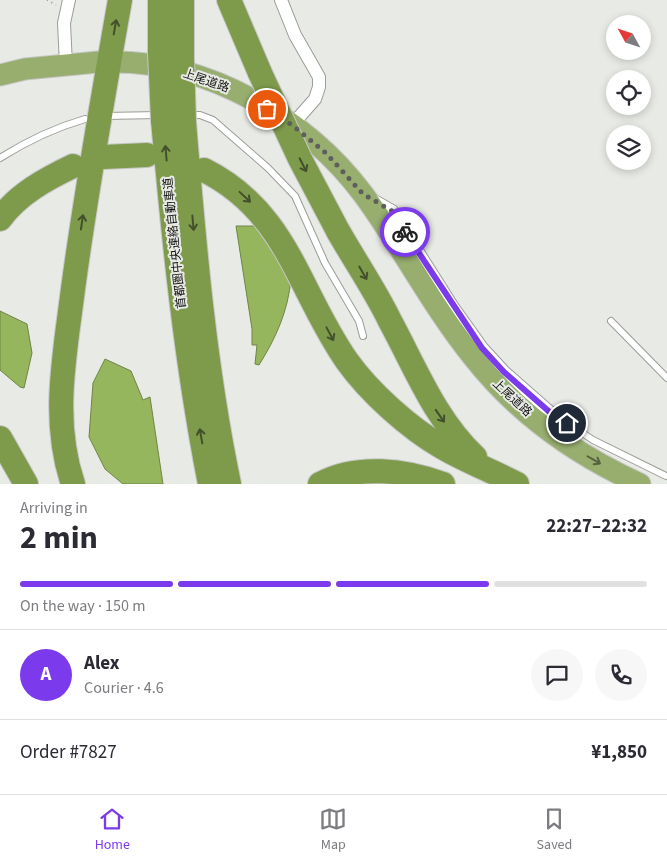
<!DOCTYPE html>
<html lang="en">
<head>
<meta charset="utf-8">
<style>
	body { margin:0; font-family:"Source Sans 3","Noto Sans JP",sans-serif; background:#f7f7f7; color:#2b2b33; height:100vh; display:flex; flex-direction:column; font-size:19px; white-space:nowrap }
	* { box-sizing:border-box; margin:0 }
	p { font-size:16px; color:#7c7c81 }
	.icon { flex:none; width:28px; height:28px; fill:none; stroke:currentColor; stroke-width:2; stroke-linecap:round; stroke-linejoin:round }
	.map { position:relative; height:484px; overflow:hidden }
	.details { display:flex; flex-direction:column; background:#fff; flex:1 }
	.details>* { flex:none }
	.needle { width:32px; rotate:310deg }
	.controls { position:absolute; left:606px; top:15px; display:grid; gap:10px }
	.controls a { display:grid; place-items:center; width:45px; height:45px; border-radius:50%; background:#fff; box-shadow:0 2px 8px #0003; font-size:25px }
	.pin { position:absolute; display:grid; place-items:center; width:42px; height:42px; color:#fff; margin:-21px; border:2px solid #fff; border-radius:50%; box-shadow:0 1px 5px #0007 }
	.courier { position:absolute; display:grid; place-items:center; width:50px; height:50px; margin:-25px; border:4px solid #7c3aed; border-radius:50%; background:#fff; color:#222; box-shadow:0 1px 6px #0007 }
	.summary em { font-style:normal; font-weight:700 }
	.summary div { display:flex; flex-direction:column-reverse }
	.summary { display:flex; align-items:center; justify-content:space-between; height:85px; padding:0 20px }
	h1 { font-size:32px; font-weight:700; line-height:38px }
	.bar { display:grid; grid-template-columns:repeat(4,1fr); gap:8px 5px; align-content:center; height:60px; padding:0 20px }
	.bar i { height:6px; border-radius:4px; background:#e1e1e2 }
	.bar .on { background:#7c3aed }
	.bar p { grid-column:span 4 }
	.line { display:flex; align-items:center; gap:12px; padding:0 20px; border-top:1px solid #e1e1e2 }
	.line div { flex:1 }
	.round { display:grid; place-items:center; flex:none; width:52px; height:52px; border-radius:26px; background:#f7f7f7 }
	.menu { display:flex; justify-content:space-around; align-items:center; height:70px; border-top:1px solid #e1e1e2; background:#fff; font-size:14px; color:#7c7c81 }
	.menu a { display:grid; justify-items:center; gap:2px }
	.menu .on { color:#7c3aed }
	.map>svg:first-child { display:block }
	.water { fill:#96b65d; stroke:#6f8546 }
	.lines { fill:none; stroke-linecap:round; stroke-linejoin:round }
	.service-casing { stroke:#9b9d98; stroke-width:8 }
	.minor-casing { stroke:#9b9d98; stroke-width:14 }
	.trunk-casing { stroke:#c6c7c6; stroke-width:23 }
	.motorway-casing { stroke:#c6c7c6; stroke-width:26 }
	.path { stroke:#959793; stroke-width:2; stroke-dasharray:1 4; stroke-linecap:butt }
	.service { stroke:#fff; stroke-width:6 }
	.minor { stroke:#fff; stroke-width:12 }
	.trunk { stroke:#98ae6f; stroke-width:21 }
	.motorway { stroke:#7e9a4b; stroke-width:24 }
	.motorway-bridge-casing { stroke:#c6c7c6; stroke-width:26; stroke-linecap:butt }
	.motorway-bridge { stroke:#7e9a4b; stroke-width:24 }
	.oneway { stroke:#43502c }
	.oneway2 { stroke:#566140 }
	.done { stroke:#5e5f5c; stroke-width:5; stroke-dasharray:0 9 }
	.route { stroke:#7c3aed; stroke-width:6 }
	.labels { text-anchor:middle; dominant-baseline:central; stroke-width:4; stroke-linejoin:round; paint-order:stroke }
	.street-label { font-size:12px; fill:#131412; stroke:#e8eae5 }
</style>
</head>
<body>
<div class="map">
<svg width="667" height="484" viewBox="0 0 667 484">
	<rect width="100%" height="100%" fill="#e8eae5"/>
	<g class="water">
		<path d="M236,226h20l35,53c-3,32 -15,59 -32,86l-4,-1 2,-19h-5v-16z"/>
		<polygon points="0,311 27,324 32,353 24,388 20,387 0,370"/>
		<polygon points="105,359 131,371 143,400 150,397 163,484 123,484 105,469 89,437 93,383"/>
	</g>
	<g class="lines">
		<defs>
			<g id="service">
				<polyline points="189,115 200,115 213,120 268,168 295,196 325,263 359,321 363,336"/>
				<polyline points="105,116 159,115"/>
				<path d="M0,158c27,-17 54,-30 85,-39"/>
				<polyline points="611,321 667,378"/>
				<polyline points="555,421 567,423 593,440 666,476"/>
			</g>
			<g id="minor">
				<polyline points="281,0 295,35 319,77 319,87 315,99 292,125"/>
				<polyline points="66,65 64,23 69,0"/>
				<polyline points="371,199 392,211 452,306 482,348 504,372 553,415 561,438"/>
			</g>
			<g id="trunk">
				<path d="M114,62c95,0 193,57 249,132 39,53 69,112 110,163 44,56 103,98 167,127"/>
				<polyline points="0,75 25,69 98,62"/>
			</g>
			<g id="motorway">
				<polyline points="182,0 182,57"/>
				<polyline points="229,0 260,73"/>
				<polyline points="160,53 160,0"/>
				<path d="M163,120c11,123 23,242 47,364"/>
				<path d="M184,122c10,121 20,243 45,362"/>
				<polyline points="103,157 147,155"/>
				<path d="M204,170c84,42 94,121 143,191 22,31 62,67 95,86 24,14 50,24 75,37"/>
				<path d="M0,219c18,-25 46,-40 73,-53"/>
				<path d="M338,231c17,30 37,59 52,90 26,48 45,98 85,136"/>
				<polyline points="0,438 26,484"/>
				<path d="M73,484c-22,-64 -8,-130 0,-195 13,-97 30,-193 47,-289"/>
				<path d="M320,484c37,-20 85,-14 123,0"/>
			</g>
		</defs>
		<use href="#service" class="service-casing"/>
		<use href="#minor" class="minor-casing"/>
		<use href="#trunk" class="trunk-casing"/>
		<use href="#motorway" class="motorway-casing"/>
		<polyline class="path" points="47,0 56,5"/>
		<use href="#service" class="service"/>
		<use href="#minor" class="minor"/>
		<use href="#trunk" class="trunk"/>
		<use href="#motorway" class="motorway"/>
		<defs>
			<g id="motorway-bridge">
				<polyline points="160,53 163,120"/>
				<polyline points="182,57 184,122"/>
				<polyline points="260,73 300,159 338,231"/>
			</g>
		</defs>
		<use href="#motorway-bridge" class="motorway-bridge-casing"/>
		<use href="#motorway-bridge" class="motorway-bridge"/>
	</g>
	<defs><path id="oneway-shaft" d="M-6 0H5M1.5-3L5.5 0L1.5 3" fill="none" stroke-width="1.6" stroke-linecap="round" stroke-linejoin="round" transform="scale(1.25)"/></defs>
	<g class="oneway">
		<use href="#oneway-shaft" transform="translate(115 27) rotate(-80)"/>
		<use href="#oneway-shaft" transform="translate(166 153) rotate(-95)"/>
		<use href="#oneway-shaft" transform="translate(303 165) rotate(63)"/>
		<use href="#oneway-shaft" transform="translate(245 197) rotate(43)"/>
		<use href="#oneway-shaft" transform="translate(82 222) rotate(-82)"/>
		<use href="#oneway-shaft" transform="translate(193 223) rotate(85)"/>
		<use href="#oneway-shaft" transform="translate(363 273) rotate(60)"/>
		<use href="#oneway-shaft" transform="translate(330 334) rotate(62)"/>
		<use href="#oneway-shaft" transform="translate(440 416) rotate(55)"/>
		<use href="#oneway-shaft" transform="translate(201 436) rotate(-100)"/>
	</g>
	<use class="oneway2" href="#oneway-shaft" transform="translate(594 460) rotate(30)"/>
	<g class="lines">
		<polyline class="done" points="267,109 292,125 326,153 363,194 392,211 405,232"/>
		<polyline class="route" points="405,232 482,348 504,372 553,415 555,421 567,423"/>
	</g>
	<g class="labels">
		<g class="street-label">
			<text transform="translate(206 81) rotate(19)">上尾道路</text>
			<text transform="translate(175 243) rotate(-96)">首都圏中央連絡自動車道</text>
			<text transform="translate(512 398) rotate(43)">上尾道路</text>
		</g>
	</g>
</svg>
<div class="controls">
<a><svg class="needle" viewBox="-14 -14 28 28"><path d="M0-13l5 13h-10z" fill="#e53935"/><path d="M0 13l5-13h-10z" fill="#7c7c81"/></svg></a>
<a><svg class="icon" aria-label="locate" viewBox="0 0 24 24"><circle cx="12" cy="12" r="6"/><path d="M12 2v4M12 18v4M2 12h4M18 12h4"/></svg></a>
<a><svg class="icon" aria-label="layers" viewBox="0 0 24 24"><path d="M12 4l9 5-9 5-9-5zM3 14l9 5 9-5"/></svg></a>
</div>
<div class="pin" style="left:267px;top:109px;background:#ea580c"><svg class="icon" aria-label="bag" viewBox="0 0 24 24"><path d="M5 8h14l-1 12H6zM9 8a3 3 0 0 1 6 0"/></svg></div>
<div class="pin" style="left:567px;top:423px;background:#1f2937"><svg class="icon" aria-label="home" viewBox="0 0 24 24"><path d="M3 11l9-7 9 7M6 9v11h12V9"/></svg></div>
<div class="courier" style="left:405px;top:232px"><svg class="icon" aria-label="bike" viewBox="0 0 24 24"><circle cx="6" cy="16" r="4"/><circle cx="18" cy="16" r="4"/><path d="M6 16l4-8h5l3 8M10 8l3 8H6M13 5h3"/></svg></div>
</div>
<section class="details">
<div class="summary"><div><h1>2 min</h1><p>Arriving in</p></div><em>22:27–22:32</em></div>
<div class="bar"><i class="on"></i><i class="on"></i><i class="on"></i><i></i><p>On the way · 150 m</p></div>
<div class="line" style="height:90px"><b class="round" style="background:#7c3aed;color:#fff">A</b><div><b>Alex</b><p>Courier · 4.6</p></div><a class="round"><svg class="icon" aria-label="chat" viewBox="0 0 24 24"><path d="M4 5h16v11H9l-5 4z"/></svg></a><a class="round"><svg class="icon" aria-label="phone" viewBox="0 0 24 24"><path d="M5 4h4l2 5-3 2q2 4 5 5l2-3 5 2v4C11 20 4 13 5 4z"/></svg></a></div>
<div class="line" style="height:65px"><div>Order #7827</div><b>¥1,850</b></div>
</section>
<nav class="menu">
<a class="on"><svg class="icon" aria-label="home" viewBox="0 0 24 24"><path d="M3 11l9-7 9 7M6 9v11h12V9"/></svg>Home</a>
<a><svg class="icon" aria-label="map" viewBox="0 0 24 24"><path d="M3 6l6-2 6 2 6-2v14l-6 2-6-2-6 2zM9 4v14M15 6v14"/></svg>Map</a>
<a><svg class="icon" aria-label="saved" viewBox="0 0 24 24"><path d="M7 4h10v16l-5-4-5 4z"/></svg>Saved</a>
</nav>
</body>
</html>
